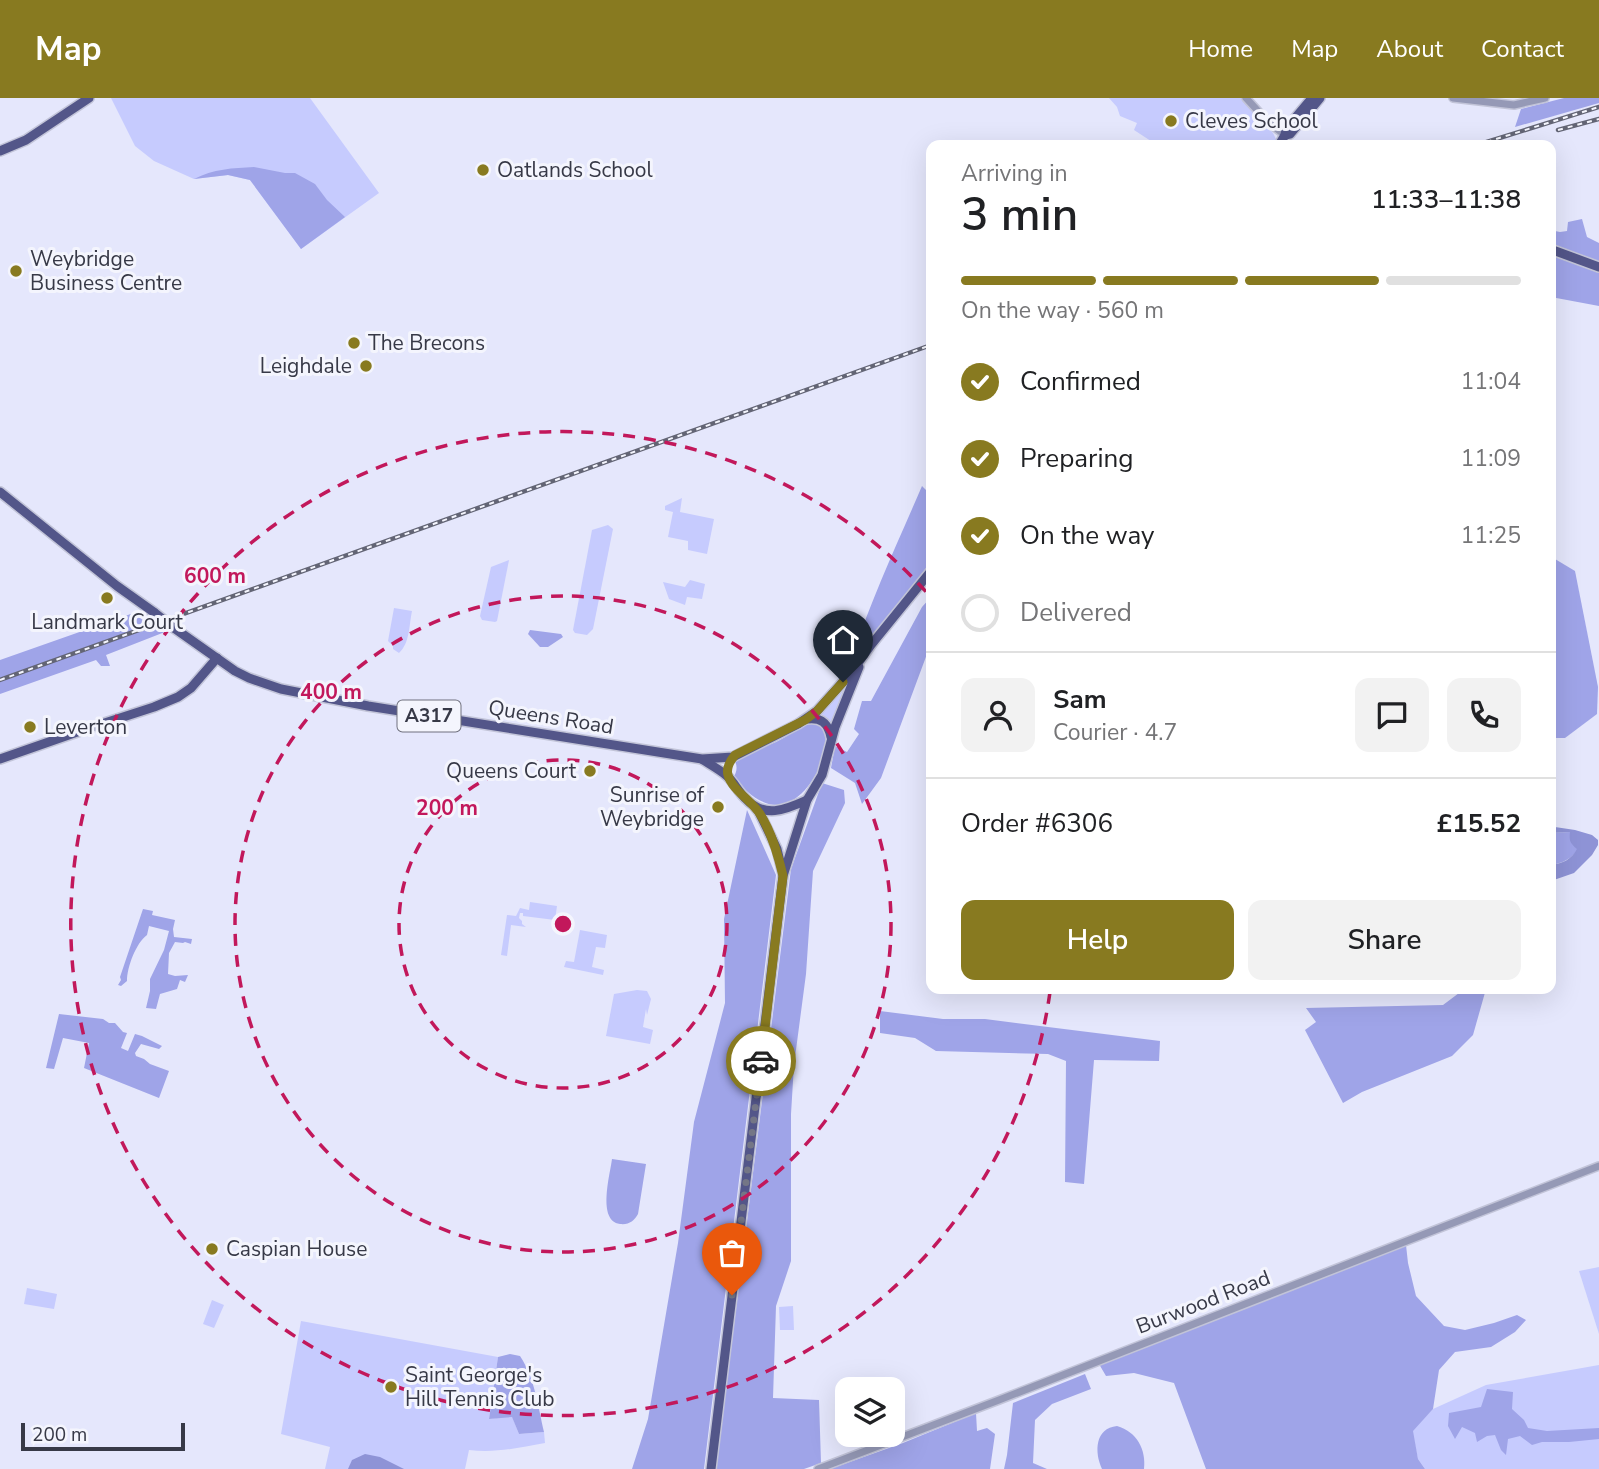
<!DOCTYPE html>
<html lang="en">
<head>
<meta charset="utf-8">
<style>
	body { margin:0; font-family:"Nunito Sans",sans-serif; background:#f2f2f2; color:#202124; height:100vh; display:flex; flex-direction:column; font-size:26px; white-space:nowrap }
	* { box-sizing:border-box; margin:0 }
	p { font-size:23px; color:#757577 }
	.icon { flex:none; width:38px; height:38px; fill:none; stroke:currentColor; stroke-width:2; stroke-linecap:round; stroke-linejoin:round }
	.map { position:relative; flex:1; overflow:hidden }
	.sheet { position:absolute; left:926px; top:42px; width:630px; height:854px; display:flex; flex-direction:column; background:#fff; border-radius:14px; box-shadow:0 7px 28px #0002 }
	.sheet>* { flex:none }
	.tools { position:absolute; left:835px; top:1279px; display:grid; gap:14px }
	.tools a { display:grid; place-items:center; width:70px; height:70px; border-radius:14px; background:#fff; box-shadow:0 7px 28px #0002; font-size:35px }
	.scale { position:absolute; left:21px; bottom:18px; width:164px; box-sizing:border-box; padding-left:7px; border:4px solid #373947; border-top:0; font-size:19px; line-height:24px; white-space:nowrap; color:#373947; -webkit-text-stroke:5px #f4f5fd; paint-order:stroke }
	.pin { position:absolute; display:grid; place-items:center; width:60px; height:60px; color:#fff; margin:-72px -30px; border-radius:50% 50% 50% 0; rotate:-45deg; box-shadow:0 0 7px #0007 }
	.pin .icon { rotate:45deg }
	.courier { position:absolute; display:grid; place-items:center; width:70px; height:70px; margin:-35px; border:5px solid #887a20; border-radius:50%; background:#fff; color:#222; box-shadow:0 2px 9px #0007 }
	.headline em { font-style:normal; font-weight:600 }
	.headline div { display:flex; flex-direction:column-reverse }
	.headline { display:flex; align-items:center; justify-content:space-between; height:119px; padding:0 35px }
	h1 { font-size:46px; font-weight:600; line-height:52px }
	.bar { display:grid; grid-template-columns:repeat(4,1fr); gap:10px 7px; align-content:center; height:84px; padding:0 35px }
	.bar i { height:9px; border-radius:5px; background:#e0e0e0 }
	.bar .on { background:#887a20 }
	.bar p { grid-column:span 4 }
	.line { display:flex; align-items:center; gap:18px; padding:0 35px; border-top:2px solid #e0e0e0 }
	.line div { flex:1 }
	.round { display:grid; place-items:center; flex:none; width:74px; height:74px; border-radius:14px; background:#f2f2f2 }
	ol { padding:0 35px; list-style:none }
	li { display:flex; align-items:center; gap:21px; height:77px }
	li p { margin-inline-start:auto }
	li .icon { padding:7px; border-radius:50%; background:#887a20; color:#fff; stroke-width:4 }
	li:last-child { color:#757577 }
	li i { width:38px; height:38px; border:4px solid #e0e0e0; border-radius:50% }
	.cta { display:flex; gap:14px; margin-top:auto; padding:14px 35px }
	.cta a { flex:1; height:80px; border-radius:14px; background:#887a20; color:#fff; font-size:28px; font-weight:600; line-height:80px; text-align:center }
	.cta a+a { background:#f2f2f2; color:#202124 }
	header { display:flex; align-items:center; gap:42px; box-sizing:border-box; height:98px; padding:0 35px; background:#887a20; color:#fff }
	header strong { font-size:33px }
	nav { display:flex; gap:38px; margin-inline-start:auto; font-size:24px }
	.map>svg:first-child { display:block }
	.green { fill:#c6cbfe }
	.forest { fill:#9fa4e8 }
	.water { fill:#8e93d6 }
	.lines { fill:none; stroke-linecap:round; stroke-linejoin:round }
	.minor-casing { stroke:#c2c4d8; stroke-width:10 }
	.major-casing { stroke:#c2c4d8; stroke-width:12 }
	.minor { stroke:#9599b6; stroke-width:7 }
	.major { stroke:#535689; stroke-width:9 }
	.rail-casing { stroke:#636575; stroke-width:4.5 }
	.rail { stroke:#f4f5fd; stroke-width:2; stroke-dasharray:5; stroke-linecap:butt }
	.major-bridge-casing { stroke:#c2c4d8; stroke-width:12; stroke-linecap:butt }
	.major-bridge { stroke:#535689; stroke-width:9 }
	.done { stroke:#747686; stroke-width:7; stroke-dasharray:0 12.6 }
	.route { stroke:#887a20; stroke-width:9 }
	.ring { fill:none; stroke:#c2185b; stroke-width:3.5; stroke-dasharray:12 9 }
	.poi-dot { fill:#887a20; stroke:#f4f5fd; stroke-width:2.5 }
	.labels { text-anchor:middle; dominant-baseline:central; stroke-width:6; stroke-linejoin:round; paint-order:stroke }
	.shield { fill:#f4f5fd; stroke:#70717e; stroke-width:2 }
	.shield-label { font-size:19px; font-weight:bold; fill:#373947 }
	.poi-label { font-size:21px; fill:#373947; stroke:#f4f5fd; text-anchor:start }
	.street-label { font-size:21px; fill:#373947; stroke:#f4f5fd }
	.centre { fill:#c2185b; stroke:#f4f5fd; stroke-width:3.5 }
	.ring-label { font-size:21px; text-anchor:middle; font-weight:bold; fill:#c2185b; stroke:#f4f5fd; stroke-width:6; stroke-linejoin:round; paint-order:stroke }
</style>
</head>
<body>
<header>
<strong>Map</strong>
<nav><a>Home</a><a>Map</a><a>About</a><a>Contact</a></nav>
</header>
<div class="map">
<svg width="1599" height="1371" viewBox="0 0 1599 1371">
	<rect width="100%" height="100%" fill="#e5e7fc"/>
	<g class="green">
		<polygon points="111,0 310,0 379,95 301,151 250,82 228,77 194,81 154,63 135,48"/>
		<polygon points="1109,0 1241,0 1273,35 1276,41 1274,47 1157,47 1134,32 1137,25 1120,18 1117,9"/>
		<polygon points="682,400 680,414 714,421 707,456 688,452 688,443 668,439 673,414 665,412 665,408"/>
		<polygon points="608,427 613,431 593,531 587,537 575,535 573,532 592,432"/>
		<polygon points="509,462 497,523 495,524 482,522 480,518 491,469"/>
		<polygon points="690,482 705,486 702,501 687,499 685,507 669,501 663,484 685,489"/>
		<path d="M394,510l18,3c-3,14 -2,32 -13,42l-6,-4v-3l-5,-5z"/>
		<polygon points="846,586 848,587 833,630 817,618"/>
		<polygon points="530,804 557,808 555,822 523,818 523,815 520,815 519,820 522,823 522,826 526,829 511,827 507,858 501,857 507,817 516,818 520,810 529,812"/>
		<polygon points="580,832 607,837 605,850 596,849 592,869 604,872 603,877 564,869 566,863 574,864"/>
		<polygon points="637,892 647,893 651,901 647,917 646,911 643,929 653,932 650,946 606,938 614,896"/>
		<polygon points="1599,1169 1599,1236 1579,1173"/>
		<polygon points="27,1190 57,1196 54,1211 24,1206"/>
		<polygon points="212,1202 224,1207 214,1230 203,1226"/>
		<polygon points="793,1208 794,1232 780,1232 779,1209"/>
		<path d="M301,1223l197,36 -9,62 23,-3 7,18 25,-2 1,11c-27,5 -49,10 -76,7l-4,19h-140l5,-22 -49,-13z"/>
		<polygon points="1599,1267 1599,1371 1425,1371 1418,1361 1412,1333 1433,1311 1486,1287"/>
	</g>
	<g class="forest">
		<polygon points="1564,0 1599,0 1599,5 1515,29 1521,11"/>
		<path d="M254,69l31,6h10l20,11 12,16 18,17 -44,32 -51,-69 -22,-5 -34,4c19,-10 39,-11 60,-12z"/>
		<polygon points="1582,121 1587,139 1599,145 1599,208 1551,199 1550,132 1560,134 1567,133 1568,124"/>
		<path d="M922,388l9,9v67l-52,65 -26,28c19,-58 45,-113 69,-169z"/>
		<polygon points="1550,458 1575,473 1598,589 1597,616 1565,640 1551,640"/>
		<polygon points="931,499 931,552 927,556 881,680 862,706 855,685 831,670 835,648 847,654 859,636 854,631 862,603 871,603 922,509"/>
		<polygon points="142,512 170,532 106,557 110,568 101,568 96,562 0,596 0,562"/>
		<polygon points="530,532 561,536 563,539 548,549 540,549 528,536"/>
		<path d="M816,625l8,5c9,25 -16,74 -45,77 -19,1 -34,-15 -46,-27 4,-6 5,-12 1,-19 14,-7 28,-11 42,-17 13,-6 25,-18 40,-19z"/>
		<polygon points="822,685 844,692 845,705 813,773 806,876 794,967 791,1016 791,1163 776,1208 773,1300 819,1302 821,1365 804,1371 716,1371 791,771"/>
		<polygon points="747,712 776,777 704,1371 632,1371 648,1321 678,1145 694,1024 725,905 724,821"/>
		<path d="M1570,734l8,17c-7,10 -15,14 -27,16l-1,-32z"/>
		<path d="M143,811l10,2 -1,4 23,5 -2,9 1,8 18,2 -1,5 -6,-2 -2,1 -8,-1 -6,11 -1,21 7,2 13,-1 -3,7 -5,-2 -3,9 -17,5 -4,15 -10,-1 4,-17v-12l14,-29 5,-19 -20,-5 -2,9c-11,8 -20,32 -20,46l-6,5 -3,-1 3,-5 -1,-3z"/>
		<polygon points="1460,891 1486,891 1473,937 1452,958 1362,994 1343,1005 1305,932 1316,924 1306,910 1443,907 1459,895"/>
		<polygon points="880,913 943,921 985,921 1160,943 1159,963 1094,962 1084,1086 1065,1084 1066,963 1048,956 936,953 915,940 880,935"/>
		<polygon points="59,916 103,921 109,925 115,925 123,934 127,935 121,950 128,953 135,936 142,938 162,948 159,951 141,946 135,955 136,958 144,961 150,966 169,973 159,1000 84,970 89,945 63,940 54,971 46,970"/>
		<path d="M612,1061l34,5 -8,50c-4,7 -9,11 -18,10 -23,-3 -10,-49 -8,-65z"/>
		<polygon points="1406,1147 1408,1165 1416,1198 1444,1228 1465,1232 1494,1225 1517,1217 1526,1222 1515,1234 1491,1249 1455,1254 1439,1272 1433,1311 1413,1333 1418,1361 1425,1371 1206,1371 1174,1285 1134,1275 1106,1278 1099,1266"/>
		<path d="M510,1256l10,2c15,23 18,50 24,76l-25,2 -7,-17 -23,2 9,-62z"/>
		<polygon points="1085,1276 1091,1291 1052,1306 1035,1322 1033,1365 1047,1371 1004,1371 1007,1357 1013,1305"/>
		<polygon points="1487,1291 1513,1294 1512,1311 1524,1322 1528,1330 1547,1333 1599,1330 1599,1341 1569,1344 1542,1344 1532,1347 1520,1338 1508,1341 1506,1357 1501,1352 1495,1337 1487,1338 1477,1344 1475,1335 1462,1329 1455,1341 1448,1328 1449,1315 1481,1309"/>
		<polygon points="976,1315 977,1333 987,1330 995,1336 990,1371 830,1371 903,1345"/>
		<path d="M1117,1328c20,6 29,23 27,43h-42c-8,-17 -7,-41 15,-43z"/>
	</g>
	<g class="water">
		<path d="M1555,729l20,3 17,5 6,5v5l-6,10 -18,18 -23,8v-16c12,-2 20,-5 26,-16 -7,-6 -8,-8 -7,-17l-19,1v-5z"/>
		<polygon points="365,1356 380,1359 404,1371 348,1371 352,1362"/>
	</g>
	<g class="lines">
		<defs>
			<g id="minor">
				<polyline points="1246,0 1269,25 1285,37"/>
				<polyline points="1453,0 1514,7 1545,0"/>
				<polyline points="818,1371 999,1302 1599,1068"/>
			</g>
			<g id="major">
				<polyline points="1285,37 1290,36 1320,0"/>
				<polyline points="1279,47 1285,37 1286,31 1312,0"/>
				<polyline points="0,53 26,42 89,0"/>
				<polyline points="1550,151 1599,169"/>
				<polyline points="0,394 117,488 155,515"/>
				<polyline points="174,530 235,573 249,580 281,591 368,608 702,661 733,659 798,626 817,613 851,575 871,547 931,473"/>
				<path d="M807,621c14,-2 21,4 24,18"/>
				<polyline points="0,661 83,632 154,609 178,599 191,590 217,560"/>
				<path d="M703,662c8,5 17,10 24,16 7,6 11,15 18,22 19,21 40,12 62,2"/>
				<polyline points="755,709 759,714 777,751 783,776"/>
				<polyline points="711,1371 783,778 807,702 822,677 835,629 859,569"/>
			</g>
		</defs>
		<use href="#minor" class="minor-casing"/>
		<use href="#major" class="major-casing"/>
		<use href="#minor" class="minor"/>
		<use href="#major" class="major"/>
		<defs>
			<g id="rail">
				<polyline points="1558,32 1599,21"/>
				<polyline points="1477,47 1599,9"/>
				<polyline points="0,582 931,247"/>
			</g>
		</defs>
		<use href="#rail" class="rail-casing"/>
		<use href="#rail" class="rail"/>
		<defs>
			<polyline id="major-bridge" points="155,515 174,530"/>
		</defs>
		<use href="#major-bridge" class="major-bridge-casing"/>
		<use href="#major-bridge" class="major-bridge"/>
	</g>
	<g class="lines">
		<polyline class="done" points="732,1197 761,963"/>
		<path class="route" d="M761,963l22,-185c-5,-21 -11,-43 -23,-62 -8,-13 -28,-24 -32,-39 -2,-7 2,-14 7,-20l70,-35 12,-9 26,-29"/>
	</g>
	<g class="ring">
		<circle cx="563" cy="826" r="164"/>
		<circle cx="563" cy="826" r="328"/>
		<path d="M1050 894A492 492 0 1 1 929 497"/>
	</g>
	<g class="poi-dot">
		<circle cx="1171" cy="23" r="7"/>
		<circle cx="483" cy="72" r="7"/>
		<circle cx="16" cy="173" r="7"/>
		<circle cx="354" cy="245" r="7"/>
		<circle cx="366" cy="268" r="7"/>
		<circle cx="107" cy="500" r="7"/>
		<circle cx="30" cy="629" r="7"/>
		<circle cx="590" cy="673" r="7"/>
		<circle cx="718" cy="709" r="7"/>
		<circle cx="212" cy="1151" r="7"/>
		<circle cx="391" cy="1289" r="7"/>
	</g>
	<g class="labels">
		<rect class="shield" x="397.5" y="602.5" width="63" height="31" rx="5"/>
		<g class="shield-label">
			<text x="429" y="618">A317</text>
		</g>
		<g class="poi-label">
			<text x="1185" y="23">Cleves School</text>
			<text x="497" y="72">Oatlands School</text>
			<text x="30" y="161">Weybridge<tspan x="30" dy="24">Business Centre</tspan></text>
			<text x="368" y="245">The Brecons</text>
			<text x="352" y="268" text-anchor="end">Leighdale</text>
			<text x="107" y="524" text-anchor="middle">Landmark Court</text>
			<text x="44" y="629">Leverton</text>
			<text x="576" y="673" text-anchor="end">Queens Court</text>
			<text x="704" y="697" text-anchor="end">Sunrise of<tspan x="704" dy="24">Weybridge</tspan></text>
			<text x="226" y="1151">Caspian House</text>
			<text x="405" y="1277">Saint George's<tspan x="405" dy="24">Hill Tennis Club</tspan></text>
		</g>
		<g class="street-label">
			<text transform="translate(551 619) rotate(9)">Queens Road</text>
			<text transform="translate(1203 1204) rotate(-21)">Burwood Road</text>
		</g>
	</g>
	<circle cx="563" cy="826" r="10" class="centre"/>
	<g class="ring-label">
		<text x="215" y="485">600 m</text>
		<text x="331" y="601">400 m</text>
		<text x="447" y="717">200 m</text>
	</g>
</svg>
<div class="tools">
<a><svg class="icon" aria-label="layers" viewBox="0 0 24 24"><path d="M12 4l9 5-9 5-9-5zM3 14l9 5 9-5"/></svg></a>
</div>
<div class="scale">200 m</div>
<div class="pin" style="left:732px;top:1197px;background:#ea580c"><svg class="icon" aria-label="bag" viewBox="0 0 24 24"><path d="M5 8h14l-1 12H6zM9 8a3 3 0 0 1 6 0"/></svg></div>
<div class="pin" style="left:843px;top:584px;background:#1f2937"><svg class="icon" aria-label="home" viewBox="0 0 24 24"><path d="M3 11l9-7 9 7M6 9v11h12V9"/></svg></div>
<div class="courier" style="left:761px;top:963px"><svg class="icon" aria-label="car" viewBox="0 0 24 24"><path d="M5 17H2v-5l4-1 3-4h7l3 4 3 1v5h-3M9 17h6M6 11h13"/><circle cx="7" cy="17" r="2"/><circle cx="17" cy="17" r="2"/></svg></div>
<section class="sheet">
<div class="headline"><div><h1>3 min</h1><p>Arriving in</p></div><em>11:33–11:38</em></div>
<div class="bar"><i class="on"></i><i class="on"></i><i class="on"></i><i></i><p>On the way · 560 m</p></div>
<ol>
<li><svg class="icon" aria-label="check" viewBox="0 0 24 24"><path d="M5 12l5 5 9-10"/></svg>Confirmed<p>11:04</p></li>
<li><svg class="icon" aria-label="check" viewBox="0 0 24 24"><path d="M5 12l5 5 9-10"/></svg>Preparing<p>11:09</p></li>
<li><svg class="icon" aria-label="check" viewBox="0 0 24 24"><path d="M5 12l5 5 9-10"/></svg>On the way<p>11:25</p></li>
<li><i></i>Delivered</li>
</ol>
<div class="line" style="height:126px"><a class="round"><svg class="icon" aria-label="person" viewBox="0 0 24 24"><circle cx="12" cy="8" r="4"/><path d="M4 21q1-7 8-7t8 7"/></svg></a><div><b>Sam</b><p>Courier · 4.7</p></div><a class="round"><svg class="icon" aria-label="chat" viewBox="0 0 24 24"><path d="M4 5h16v11H9l-5 4z"/></svg></a><a class="round"><svg class="icon" aria-label="phone" viewBox="0 0 24 24"><path d="M5 4h4l2 5-3 2q2 4 5 5l2-3 5 2v4C11 20 4 13 5 4z"/></svg></a></div>
<div class="line" style="height:91px"><div>Order #6306</div><b>£15.52</b></div>
<div class="cta"><a>Help</a><a>Share</a></div>
</section>
</div>
</body>
</html>
